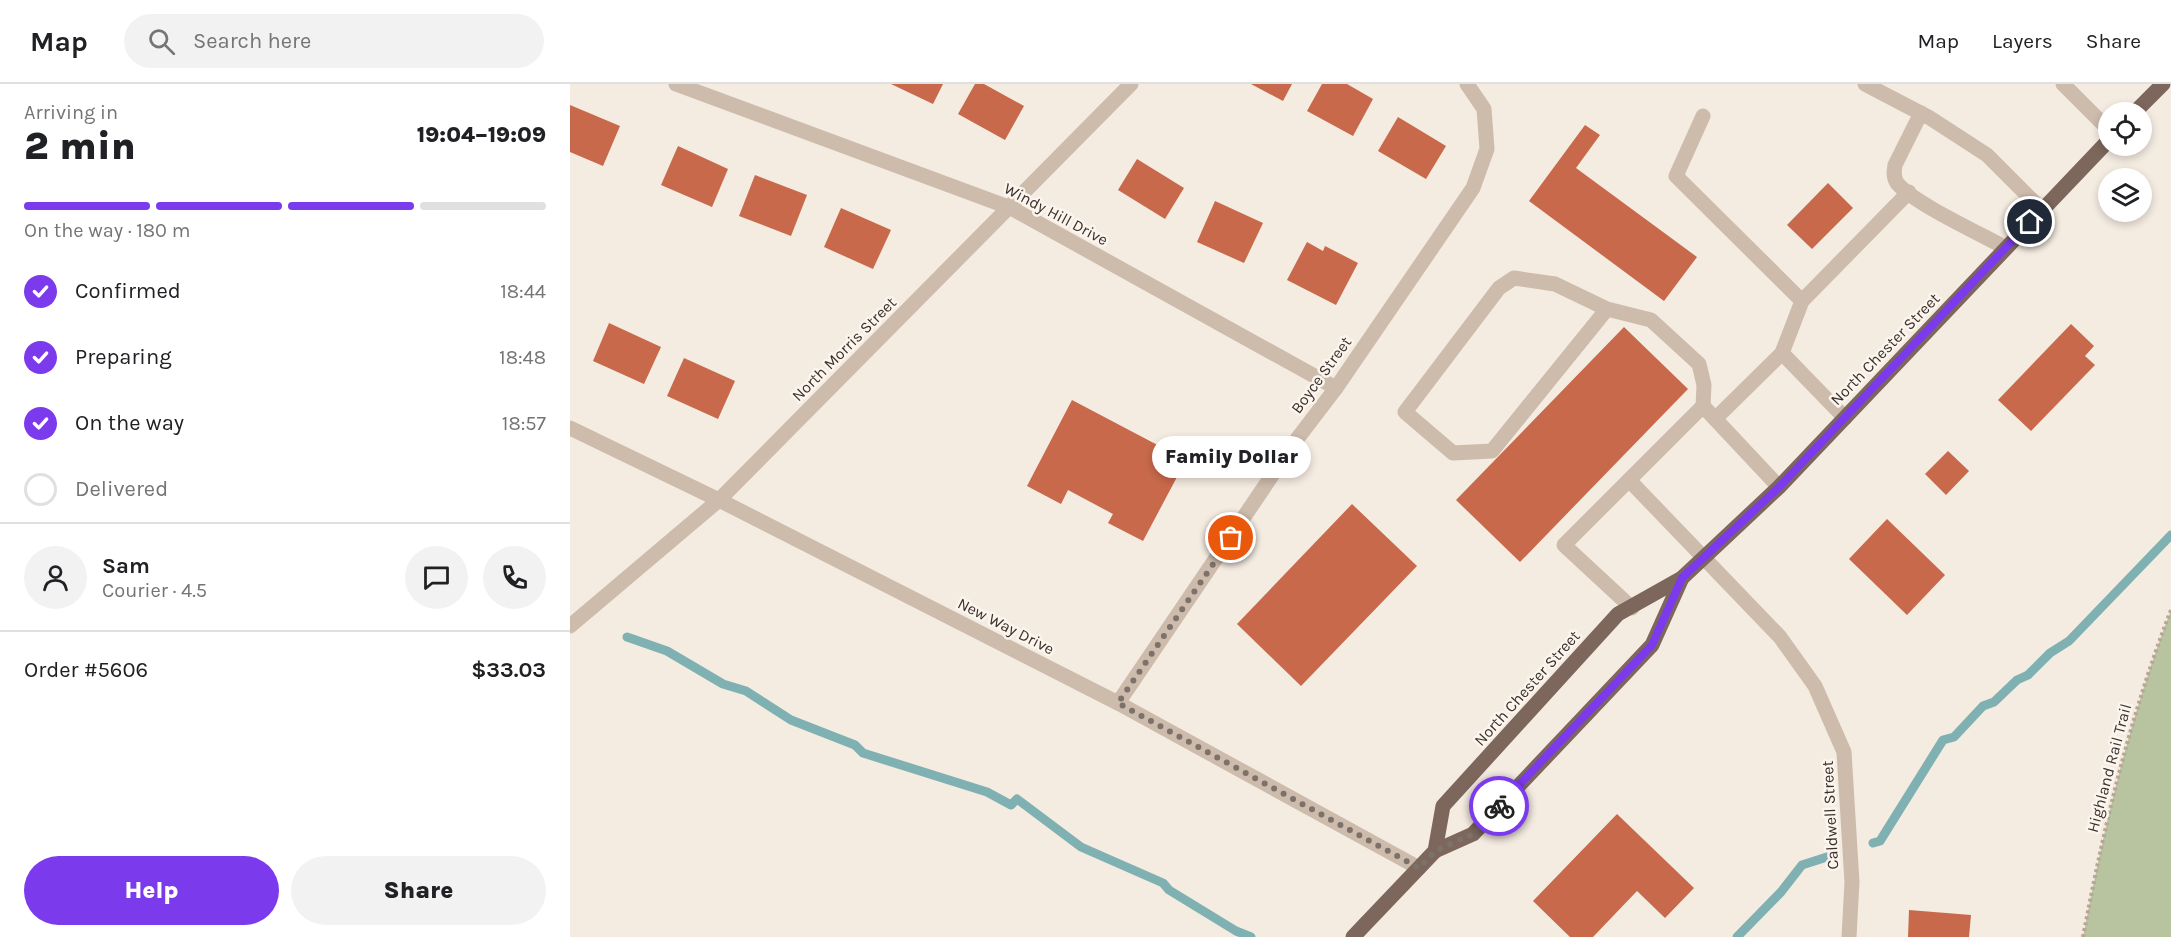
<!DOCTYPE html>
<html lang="en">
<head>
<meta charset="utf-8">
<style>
	body { margin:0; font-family:Karla,sans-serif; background:#f2f2f2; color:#202124; height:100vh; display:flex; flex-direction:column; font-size:22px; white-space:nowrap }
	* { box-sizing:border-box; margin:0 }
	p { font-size:20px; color:#757577 }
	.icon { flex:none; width:33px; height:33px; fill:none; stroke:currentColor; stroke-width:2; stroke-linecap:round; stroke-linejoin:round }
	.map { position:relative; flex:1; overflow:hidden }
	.side { display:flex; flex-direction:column; background:#fff; width:570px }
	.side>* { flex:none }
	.controls { position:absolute; left:1528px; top:18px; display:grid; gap:12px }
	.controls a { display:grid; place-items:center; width:54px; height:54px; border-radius:50%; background:#fff; box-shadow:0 3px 9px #0003; font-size:30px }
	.pin { position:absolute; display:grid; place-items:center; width:51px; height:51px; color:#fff; margin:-26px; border:3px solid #fff; border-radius:50%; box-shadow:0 2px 6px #0007 }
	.courier { position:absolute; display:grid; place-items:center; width:60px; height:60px; margin:-30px; border:4px solid #7c3aed; border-radius:50%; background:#fff; color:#222; box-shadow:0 2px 8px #0007 }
	.bubble { position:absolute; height:42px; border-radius:21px; background:#fff; box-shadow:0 3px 9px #0003; font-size:20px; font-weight:800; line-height:42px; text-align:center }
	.overview em { font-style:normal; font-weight:800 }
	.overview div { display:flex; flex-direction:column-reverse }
	.overview { display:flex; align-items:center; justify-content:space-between; height:102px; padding:0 24px }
	h1 { font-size:39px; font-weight:800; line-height:45px }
	.bar { display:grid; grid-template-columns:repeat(4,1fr); gap:9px 6px; align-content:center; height:72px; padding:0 24px }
	.bar i { height:8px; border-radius:4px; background:#e0e0e0 }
	.bar .active { background:#7c3aed }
	.bar p { grid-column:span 4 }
	.line { display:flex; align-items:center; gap:15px; padding:0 24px; border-top:2px solid #e0e0e0 }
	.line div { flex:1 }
	.round { display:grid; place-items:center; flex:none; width:63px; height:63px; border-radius:32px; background:#f2f2f2 }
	ol { padding:0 24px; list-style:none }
	li { display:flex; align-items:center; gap:18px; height:66px }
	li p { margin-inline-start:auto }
	li .icon { padding:6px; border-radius:50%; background:#7c3aed; color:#fff; stroke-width:4 }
	li:last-child { color:#757577 }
	li i { width:33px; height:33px; border:3px solid #e0e0e0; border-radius:50% }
	.cta { display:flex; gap:12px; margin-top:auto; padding:12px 24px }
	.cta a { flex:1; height:69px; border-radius:36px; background:#7c3aed; color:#fff; font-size:24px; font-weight:800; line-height:69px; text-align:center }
	.cta a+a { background:#f2f2f2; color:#202124 }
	header { display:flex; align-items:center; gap:36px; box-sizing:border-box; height:84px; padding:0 30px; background:#fff; border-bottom:2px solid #e0e0e0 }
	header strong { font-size:28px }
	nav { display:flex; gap:33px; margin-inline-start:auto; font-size:21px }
	.search { width:420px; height:54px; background:#f2f2f2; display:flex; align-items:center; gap:15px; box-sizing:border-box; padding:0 21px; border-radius:33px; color:#757577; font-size:22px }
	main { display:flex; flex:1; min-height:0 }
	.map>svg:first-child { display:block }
	.green { fill:#b8c4a0 }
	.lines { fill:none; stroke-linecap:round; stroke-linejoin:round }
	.stream { stroke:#7fb0b2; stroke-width:9 }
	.building { fill:#c8694b }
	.path { stroke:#b9a596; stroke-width:4; stroke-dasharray:3 3; stroke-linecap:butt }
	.minor { stroke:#cdbbac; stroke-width:15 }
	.major { stroke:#7d675c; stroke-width:15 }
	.done { stroke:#7c716b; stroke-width:6; stroke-dasharray:0 10.8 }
	.route { stroke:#7c3aed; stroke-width:8 }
	.labels { text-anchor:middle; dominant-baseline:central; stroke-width:5; stroke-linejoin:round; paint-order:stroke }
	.street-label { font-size:16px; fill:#3b302b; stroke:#fbf5ee }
</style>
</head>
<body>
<header>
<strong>Map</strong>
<div class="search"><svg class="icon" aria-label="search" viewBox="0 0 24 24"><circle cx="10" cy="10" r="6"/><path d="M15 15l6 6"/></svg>Search here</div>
<nav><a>Map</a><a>Layers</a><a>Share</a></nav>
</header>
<main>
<section class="side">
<div class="overview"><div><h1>2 min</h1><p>Arriving in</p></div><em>19:04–19:09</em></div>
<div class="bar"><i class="active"></i><i class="active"></i><i class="active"></i><i></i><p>On the way · 180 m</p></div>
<ol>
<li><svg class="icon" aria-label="check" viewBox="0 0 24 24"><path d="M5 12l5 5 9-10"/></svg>Confirmed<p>18:44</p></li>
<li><svg class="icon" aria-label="check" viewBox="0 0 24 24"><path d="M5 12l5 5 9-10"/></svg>Preparing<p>18:48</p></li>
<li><svg class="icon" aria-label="check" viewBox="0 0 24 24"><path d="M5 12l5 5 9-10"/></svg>On the way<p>18:57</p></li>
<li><i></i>Delivered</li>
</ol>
<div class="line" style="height:108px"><a class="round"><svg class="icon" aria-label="person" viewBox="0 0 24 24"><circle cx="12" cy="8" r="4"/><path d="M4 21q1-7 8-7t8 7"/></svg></a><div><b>Sam</b><p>Courier · 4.5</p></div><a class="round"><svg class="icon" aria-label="chat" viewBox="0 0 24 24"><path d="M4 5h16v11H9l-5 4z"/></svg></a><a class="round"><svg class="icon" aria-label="phone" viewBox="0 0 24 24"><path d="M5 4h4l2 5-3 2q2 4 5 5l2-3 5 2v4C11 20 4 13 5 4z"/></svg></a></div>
<div class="line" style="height:78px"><div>Order #5606</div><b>$33.03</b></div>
<div class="cta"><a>Help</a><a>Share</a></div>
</section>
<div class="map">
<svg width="1601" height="853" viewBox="0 0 1601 853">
	<rect width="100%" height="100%" fill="#f4ebe1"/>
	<path class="green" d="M1601,526v327h-88c21,-111 47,-221 88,-327z"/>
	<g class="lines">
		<g class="stream">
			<polyline points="57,553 97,567 153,600 176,607 221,636 285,661 293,669 417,708 441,721 447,715 511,763 593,799 599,806 666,847 681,853"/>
			<polyline points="1303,759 1310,757 1373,656 1384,653 1413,622 1424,618 1447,596 1458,591 1480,569 1499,557 1601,451"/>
			<polyline points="1167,853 1211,808 1232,781 1257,773"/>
		</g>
	</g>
	<g class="building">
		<polygon points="321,0 373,0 363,20"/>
		<polygon points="405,0 414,0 454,22 435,56 388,30"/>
		<polygon points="681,0 722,0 713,17"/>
		<polygon points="752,0 777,0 803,15 783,52 737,27"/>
		<polygon points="0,21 50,42 33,82 0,68"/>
		<polygon points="828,33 876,62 856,95 808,67"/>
		<polygon points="1015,41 1030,51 1006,84 1127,173 1094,217 959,117"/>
		<polygon points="108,62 158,85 142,123 91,101"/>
		<polygon points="567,75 614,104 595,135 548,106"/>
		<polygon points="185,91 237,111 221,152 169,132"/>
		<polygon points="1258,99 1283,124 1242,165 1217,141"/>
		<polygon points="645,117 693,139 674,179 627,158"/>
		<polygon points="271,124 321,146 303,185 254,163"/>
		<polygon points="737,158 753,167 755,162 788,179 766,221 717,196"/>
		<polygon points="39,239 91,263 74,300 23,277"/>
		<polygon points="1501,240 1524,262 1515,272 1525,281 1461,347 1428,316"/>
		<polygon points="1054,243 1118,305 950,478 886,416"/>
		<polygon points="114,274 165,297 148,335 97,312"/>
		<polygon points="502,316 616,376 573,457 538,439 543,430 498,406 491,420 457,402"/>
		<polygon points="1378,367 1399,387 1376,411 1355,390"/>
		<polygon points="782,420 847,482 731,602 667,540"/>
		<polygon points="1317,435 1375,491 1337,531 1279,475"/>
		<polygon points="1047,730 1124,804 1095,834 1067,807 1023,853 1000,853 963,817"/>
		<polygon points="1339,826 1401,831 1399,853 1338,853"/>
	</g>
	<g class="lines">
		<path class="path" d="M1513,853c21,-111 47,-221 88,-327"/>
		<g class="minor">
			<polyline points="106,0 441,124 766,304"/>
			<polyline points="1295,0 1360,34 1417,71 1472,126"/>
			<polyline points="1493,0 1539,46"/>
			<path d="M1351,29l-26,52c-1,6 -2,12 2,18 16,20 84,51 109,65"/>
			<polyline points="1133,32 1106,92 1232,217"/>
			<polyline points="1037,225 922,367 883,369 835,328 929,204 944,194 985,200 1037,225 1081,236 1129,280 1134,301 1133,322"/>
			<polyline points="1275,334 1212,269 1232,217 1339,108"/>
			<polyline points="1145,335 1212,269"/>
			<polyline points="0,344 149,416 548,619 849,784"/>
			<polyline points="1059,396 1210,553 1245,602 1274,668 1282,798 1279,853"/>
			<polyline points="1062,524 994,461 1133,322 1209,403"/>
			<polyline points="0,542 149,416 561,0"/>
			<polyline points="548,619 724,359 766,304 903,104 917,65 914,25 897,0"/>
		</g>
		<g class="major">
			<polyline points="1565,28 1593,0"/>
			<polyline points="865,767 873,722 1048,530 1112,494 1209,403 1539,56"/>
			<polyline points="783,853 865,767 903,750 1082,561 1112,494"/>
		</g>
	</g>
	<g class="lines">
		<polyline class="done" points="661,454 548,619 849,784 865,767 903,750 929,722"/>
		<polyline class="route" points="929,722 1082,561 1112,494 1209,403 1460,138"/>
	</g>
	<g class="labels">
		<g class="street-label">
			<text transform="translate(486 130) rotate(28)">Windy Hill Drive</text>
			<text transform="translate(274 265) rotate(-45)">North Morris Street</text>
			<text transform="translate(1315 265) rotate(-46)">North Chester Street</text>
			<text transform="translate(751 291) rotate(-54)">Boyce Street</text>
			<text transform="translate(436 542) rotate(27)">New Way Drive</text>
			<text transform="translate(957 604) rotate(-48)">North Chester Street</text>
			<text transform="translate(1539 684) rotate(-75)">Highland Rail Trail</text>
			<text transform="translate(1260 731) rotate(-93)">Caldwell Street</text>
		</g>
	</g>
</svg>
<div class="controls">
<a><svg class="icon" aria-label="locate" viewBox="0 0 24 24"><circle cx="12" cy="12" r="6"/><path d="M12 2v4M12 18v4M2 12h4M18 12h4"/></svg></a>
<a><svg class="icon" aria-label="layers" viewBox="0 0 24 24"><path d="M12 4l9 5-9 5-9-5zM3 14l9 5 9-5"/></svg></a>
</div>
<div class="pin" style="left:661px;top:454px;background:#ea580c"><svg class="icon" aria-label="bag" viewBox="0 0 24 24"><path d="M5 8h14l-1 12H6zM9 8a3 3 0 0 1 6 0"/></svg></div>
<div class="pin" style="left:1460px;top:138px;background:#1f2937"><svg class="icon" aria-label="home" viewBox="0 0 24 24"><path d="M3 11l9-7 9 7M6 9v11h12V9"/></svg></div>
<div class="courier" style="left:929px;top:722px"><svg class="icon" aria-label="bike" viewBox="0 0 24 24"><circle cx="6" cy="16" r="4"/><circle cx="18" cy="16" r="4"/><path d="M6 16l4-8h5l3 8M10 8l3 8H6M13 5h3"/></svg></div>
<div class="bubble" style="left:582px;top:352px;width:159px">Family Dollar</div>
</div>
</main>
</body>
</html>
